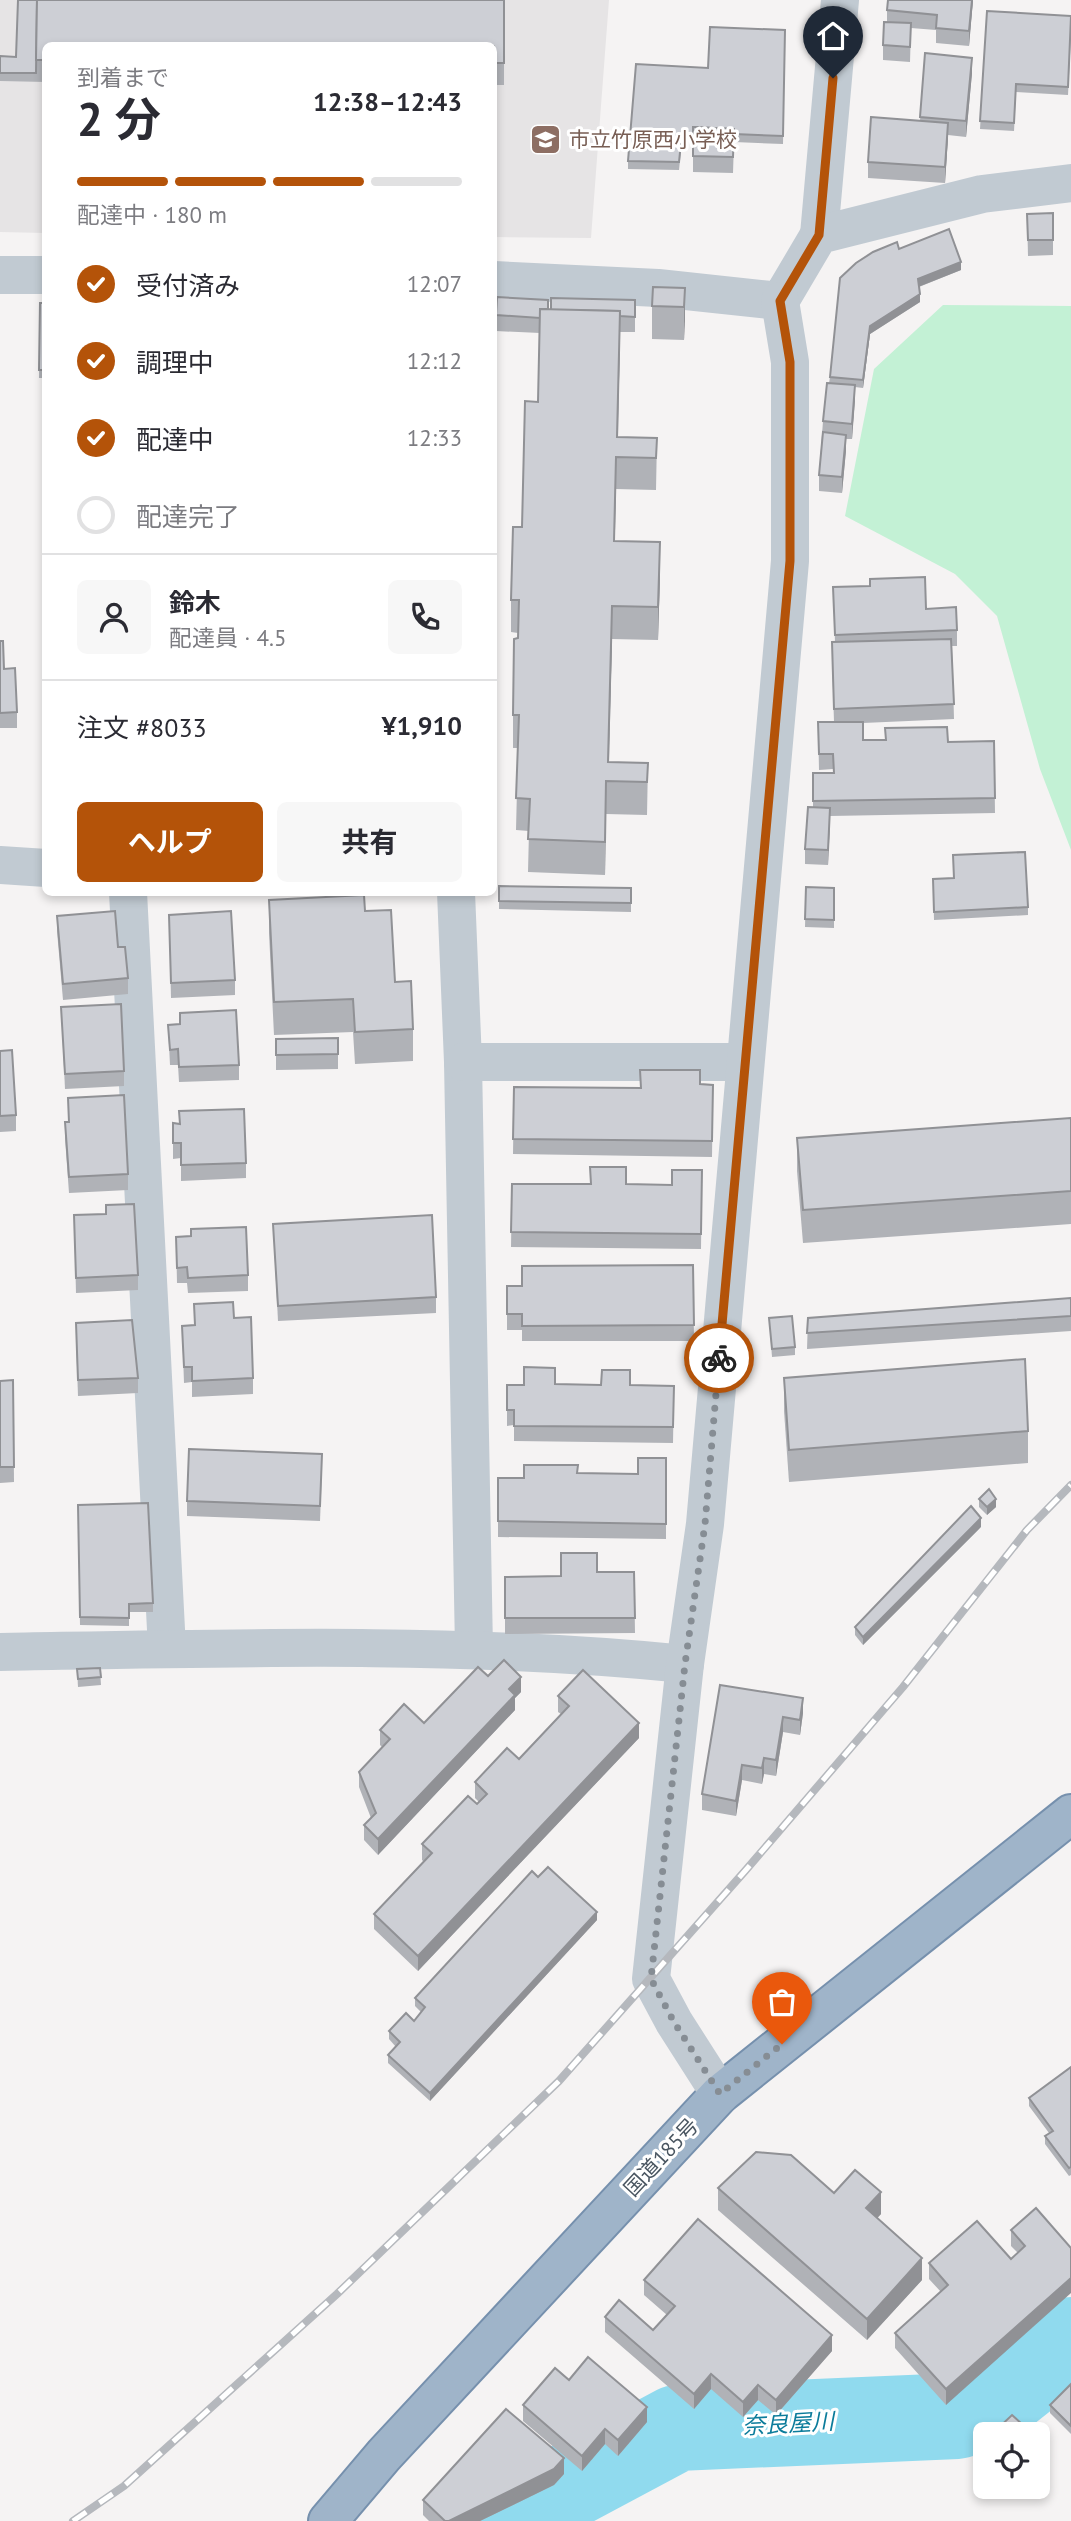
<!DOCTYPE html>
<html lang="ja">
<head>
<meta charset="utf-8">
<style>
	body { margin:0; font-family:"PT Sans","Noto Sans JP",sans-serif; background:#f7f7f7; color:#2b2b33; height:100vh; display:flex; flex-direction:column; font-size:26px; white-space:nowrap }
	* { box-sizing:border-box; margin:0 }
	p { font-size:23px; color:#7c7c81 }
	.icon { flex:none; width:38px; height:38px; fill:none; stroke:currentColor; stroke-width:2; stroke-linecap:round; stroke-linejoin:round }
	.map { position:relative; flex:1; overflow:hidden }
	.side { position:absolute; left:42px; top:42px; width:455px; height:854px; display:flex; flex-direction:column; background:#fff; border-radius:10px; box-shadow:0 4px 10px #0003 }
	.side>* { flex:none }
	.fabs { position:absolute; left:973px; top:2422px; display:grid; gap:14px }
	.fabs a { display:grid; place-items:center; width:77px; height:77px; border-radius:10px; background:#fff; box-shadow:0 4px 10px #0003; font-size:35px }
	.pin { position:absolute; display:grid; place-items:center; width:60px; height:60px; color:#fff; margin:-72px -30px; border-radius:50% 50% 50% 0; rotate:-45deg; box-shadow:0 0 7px #0007 }
	.pin .icon { rotate:45deg }
	.courier { position:absolute; display:grid; place-items:center; width:70px; height:70px; margin:-35px; border:5px solid #b45309; border-radius:50%; background:#fff; color:#222; box-shadow:0 2px 9px #0007 }
	.head em { font-style:normal; font-weight:700 }
	.head div { display:flex; flex-direction:column-reverse }
	.head { display:flex; align-items:center; justify-content:space-between; height:119px; padding:0 35px }
	h1 { font-size:46px; font-weight:700; line-height:52px }
	.bar { display:grid; grid-template-columns:repeat(4,1fr); gap:10px 7px; align-content:center; height:84px; padding:0 35px }
	.bar i { height:9px; border-radius:5px; background:#e1e1e2 }
	.bar .selected { background:#b45309 }
	.bar p { grid-column:span 4 }
	.line { display:flex; align-items:center; gap:18px; padding:0 35px; border-top:2px solid #e1e1e2 }
	.line div { flex:1 }
	.round { display:grid; place-items:center; flex:none; width:74px; height:74px; border-radius:10px; background:#f7f7f7 }
	ol { padding:0 35px; list-style:none }
	li { display:flex; align-items:center; gap:21px; height:77px }
	li p { margin-inline-start:auto }
	li .icon { padding:7px; border-radius:50%; background:#b45309; color:#fff; stroke-width:4 }
	li:last-child { color:#7c7c81 }
	li i { width:38px; height:38px; border:4px solid #e1e1e2; border-radius:50% }
	.primary-button { display:flex; gap:14px; margin-top:auto; padding:14px 35px }
	.primary-button a { flex:1; height:80px; border-radius:10px; background:#b45309; color:#fff; font-size:28px; font-weight:700; line-height:80px; text-align:center }
	.primary-button a+a { background:#f7f7f7; color:#2b2b33 }
	.map>svg:first-child { display:block }
	.education { fill:#e6e4e5 }
	.green { fill:#c3f1d5 }
	.lines { fill:none; stroke-linecap:round; stroke-linejoin:round }
	.river { stroke:#90daee; stroke-width:86 }
	.trunk-casing { stroke:#7690ad; stroke-width:42 }
	.minor { stroke:#c1cad2; stroke-width:38 }
	.trunk { stroke:#9fb4c9; stroke-width:38 }
	.rail-casing { stroke:#b5b8bd; stroke-width:8 }
	.rail { stroke:#fff; stroke-width:5; stroke-dasharray:16; stroke-linecap:butt }
	.wall { fill:#b0b2b7 }
	.shaded-wall { fill:#909195 }
	.building { fill:#cdcfd5; stroke:#909195; stroke-width:2 }
	.done { stroke:#868d94; stroke-width:7; stroke-dasharray:0 12.6 }
	.route { stroke:#b45309; stroke-width:9 }
	.labels { text-anchor:middle; dominant-baseline:central; stroke-width:6; stroke-linejoin:round; paint-order:stroke }
	.education-label { font-size:21px; fill:#785e54; stroke:#fff; text-anchor:start }
	.street-label { font-size:21px; fill:#4a5661; stroke:#fff }
	.water-label { font-size:23px; font-style:italic; fill:#0c7c9b; stroke:#fff }
</style>
</head>
<body>
<div class="map">
<svg width="1071" height="2521" viewBox="0 0 1071 2521">
	<rect width="100%" height="100%" fill="#f5f3f3"/>
	<polygon class="education" points="0,0 609,0 591,238 494,237 494,46 46,46 45,233 0,232"/>
	<polygon class="green" points="943,305 1071,306 1071,850 1040,769 997,616 955,574 845,516 874,369"/>
	<g class="lines">
		<polyline class="river" points="503,2521 677,2428 957,2416 985,2408 1071,2340"/>
		<defs>
			<polyline id="trunk" points="328,2521 384,2455 720,2094 1071,1814"/>
		</defs>
		<use href="#trunk" class="trunk-casing"/>
		<g class="minor">
			<polyline points="819,235 840,0"/>
			<polyline points="0,275 46,275"/>
			<polyline points="494,280 658,288 780,301 819,235 982,194 1071,183"/>
			<polyline points="0,865 46,868"/>
			<polyline points="128,892 167,1649"/>
			<polyline points="456,892 463,1062 474,1649"/>
			<polyline points="463,1062 744,1062"/>
			<path d="M0,1652c228,-4 458,-11 685,12"/>
			<polyline points="720,2094 674,2022 651,1979 685,1664 705,1524 790,561 790,362 780,301"/>
		</g>
		<use href="#trunk" class="trunk"/>
		<defs>
			<polyline id="rail" points="73,2521 124,2486 337,2294 559,2081 745,1871 903,1687 1027,1530 1071,1485"/>
		</defs>
		<use href="#rail" class="rail-casing"/>
		<use href="#rail" class="rail"/>
	</g>
	<g class="wall">
		<polygon points="18,0 504,0 504,85 494,85 494,46 46,46 46,82 0,81 0,56 16,57"/>
		<polygon points="973,0 969,46 936,43 936,30 911,28 910,62 883,60 883,45 887,22 887,10"/>
		<polygon points="987,11 1071,36 1068,95 1016,92 1014,131 980,129"/>
		<polygon points="785,30 783,144 734,142 733,173 693,172 693,141 682,141 679,170 628,169 628,161 708,68"/>
		<polygon points="925,53 972,73 966,137 948,135 945,183 868,178 868,162 920,121"/>
		<polygon points="1053,213 1053,255 1028,256 1027,214"/>
		<polygon points="899,249 961,270 919,287 920,302 870,334 863,388 855,387 852,439 846,439 846,450 842,493 819,491 819,475 823,421 830,377"/>
		<polygon points="685,288 684,340 652,339 652,306"/>
		<polygon points="635,300 635,332 620,332 618,437 657,438 656,490 616,489 614,541 660,575 658,640 612,639 609,762 648,763 647,815 606,814 605,875 528,872 529,831 516,830 518,748 513,748 513,715 518,633 511,632 511,600 522,527 538,402 540,333 496,331 496,315"/>
		<polygon points="40,303 46,303 46,378 39,378"/>
		<polygon points="833,587 926,609 957,630 957,646 952,646 954,719 863,723 863,740 885,740 885,728 948,742 994,741 995,813 830,816 828,865 805,864 805,849 813,807 813,773 834,773 833,769 819,770 818,722 834,722 832,658 835,642"/>
		<polygon points="0,641 4,669 17,712 17,728 0,728"/>
		<polygon points="954,878 1028,907 1028,915 934,920 933,879"/>
		<polygon points="499,886 631,888 631,912 499,909"/>
		<polygon points="806,887 834,888 834,928 805,927"/>
		<polygon points="269,900 365,911 413,1029 413,1061 355,1064 353,1032 274,1035 269,933"/>
		<polygon points="169,915 235,980 235,995 171,998"/>
		<polygon points="57,916 118,947 128,978 128,994 63,1000 57,931"/>
		<polygon points="61,1007 124,1071 124,1086 65,1089"/>
		<polygon points="180,1013 239,1065 239,1080 179,1082 178,1065 170,1065 168,1025 180,1025"/>
		<polygon points="338,1038 338,1069 276,1070 276,1039"/>
		<polygon points="0,1051 16,1115 16,1131 0,1132"/>
		<polygon points="713,1085 712,1157 513,1154 514,1087 640,1088"/>
		<polygon points="68,1098 128,1174 128,1190 69,1193 65,1138 65,1122 69,1122"/>
		<polygon points="1071,1118 1071,1224 803,1243 797,1171 797,1138"/>
		<polygon points="173,1123 246,1163 246,1178 181,1181 181,1158 173,1159"/>
		<polygon points="702,1170 701,1249 511,1247 512,1184 672,1185"/>
		<polygon points="74,1215 138,1275 138,1290 76,1293"/>
		<polygon points="273,1224 436,1297 436,1313 278,1321"/>
		<polygon points="176,1237 248,1275 248,1291 188,1293 187,1283 177,1283"/>
		<polygon points="693,1265 694,1341 522,1341 522,1330 507,1330 507,1314 522,1286"/>
		<polygon points="1071,1298 1071,1331 807,1349 808,1318"/>
		<polygon points="194,1304 234,1318 253,1378 253,1394 192,1397 192,1382 184,1383 182,1326 194,1325"/>
		<polygon points="769,1318 795,1347 795,1355 772,1357"/>
		<polygon points="76,1339 138,1378 138,1393 78,1396"/>
		<polygon points="784,1378 1028,1431 1028,1463 789,1482 784,1411"/>
		<polygon points="13,1380 14,1482 0,1483 0,1381"/>
		<polygon points="555,1384 674,1386 673,1443 514,1441 514,1425 507,1426 507,1385"/>
		<polygon points="666,1458 666,1539 498,1537 498,1478 524,1478 578,1473 638,1474"/>
		<polygon points="322,1469 320,1521 187,1516 187,1501"/>
		<polygon points="979,1499 996,1507 987,1515 979,1507"/>
		<polygon points="78,1505 153,1603 153,1612 129,1612 129,1626 80,1625"/>
		<polygon points="981,1527 863,1645 855,1635 855,1627"/>
		<polygon points="597,1572 634,1572 635,1633 505,1634 505,1577 561,1576"/>
		<polygon points="100,1668 101,1685 78,1687 77,1669"/>
		<polygon points="488,1676 521,1692 515,1698 515,1710 378,1855 364,1840 364,1825 371,1818 359,1787 359,1772 382,1747 380,1745 380,1730 424,1723"/>
		<polygon points="720,1685 803,1713 800,1735 783,1732 776,1776 764,1774 762,1784 742,1780 736,1816 702,1810 702,1794"/>
		<polygon points="558,1696 639,1738 418,1971 374,1929 374,1914 424,1862 422,1860 422,1844 479,1802 475,1798 475,1782 519,1759 561,1714 558,1712"/>
		<polygon points="538,1877 597,1920 430,2101 388,2063 388,2055 396,2047 389,2039 389,2031 414,2021 421,2012 415,2006 415,1998"/>
		<polygon points="1071,2067 1071,2175 1069,2176 1045,2144 1045,2136 1049,2133 1029,2106 1029,2098"/>
		<polygon points="718,2188 834,2193 881,2214 877,2218 922,2280 867,2340 718,2210"/>
		<polygon points="1011,2230 1071,2248 946,2405 895,2348 895,2333 941,2292 929,2279 929,2263 1011,2259 1018,2253 1011,2246"/>
		<polygon points="644,2280 832,2351 776,2415 758,2400 743,2417 711,2389 694,2409 605,2332 605,2317 653,2330 667,2315 644,2295"/>
		<polygon points="569,2380 647,2422 618,2456 605,2444 582,2471 523,2421 523,2405"/>
		<polygon points="1071,2384 1071,2434 1050,2413 1050,2405"/>
		<polygon points="564,2474 554,2485 480,2521 429,2521 423,2515 423,2500"/>
	</g>
	<g class="shaded-wall">
		<polygon points="972,0 973,0 969,46 969,31"/>
		<polygon points="972,58 972,73 966,137 966,121"/>
		<polygon points="948,123 948,138 945,183 945,167"/>
		<polygon points="961,262 961,270 918,287 918,279"/>
		<polygon points="685,288 685,321 684,340 684,307"/>
		<polygon points="920,294 920,302 870,334 863,388 863,380 870,326"/>
		<polygon points="620,311 620,343 617,457"/>
		<polygon points="855,385 855,401 852,439 852,424"/>
		<polygon points="846,435 846,450 842,493 842,477"/>
		<polygon points="616,457 616,489 614,574 614,541"/>
		<polygon points="660,542 660,575 658,640 658,607"/>
		<polygon points="612,606 612,639 608,781"/>
		<polygon points="606,781 606,814 605,875 605,842"/>
		<polygon points="830,808 830,823 828,865 828,850"/>
		<polygon points="996,1499 996,1507 987,1515 987,1507"/>
		<polygon points="981,1518 981,1527 863,1645 863,1637"/>
		<polygon points="521,1677 521,1692 515,1698 515,1710 378,1855 378,1839 509,1689"/>
		<polygon points="803,1698 803,1713 800,1735 800,1720"/>
		<polygon points="783,1717 783,1732 776,1776 776,1760"/>
		<polygon points="639,1723 639,1738 418,1971 418,1956"/>
		<polygon points="764,1758 764,1774 762,1784 762,1768"/>
		<polygon points="742,1765 742,1780 736,1816 736,1801"/>
		<polygon points="597,1912 597,1920 430,2101 430,2093"/>
		<polygon points="881,2192 881,2214 866,2230 866,2208"/>
		<polygon points="922,2258 922,2280 867,2340 867,2319"/>
		<polygon points="1071,2278 1071,2293 946,2405 946,2389"/>
		<polygon points="832,2335 832,2351 776,2415 776,2400"/>
		<polygon points="711,2374 711,2389 694,2409 694,2394"/>
		<polygon points="758,2385 758,2400 743,2417 743,2402"/>
		<polygon points="647,2407 647,2422 618,2456 618,2440"/>
		<polygon points="1023,2425 1023,2434 1014,2434"/>
		<polygon points="605,2429 605,2444 582,2471 582,2456"/>
		<polygon points="564,2458 564,2474 554,2485 480,2521 449,2521"/>
	</g>
	<g class="building">
		<polygon points="18,0 37,0 36,73 0,73 0,56 16,57"/>
		<polygon points="37,0 504,0 504,63 494,63 494,46 46,46 46,60 36,60"/>
		<polygon points="888,0 972,0 969,31 936,28 937,15 887,10"/>
		<polygon points="987,11 1071,16 1068,87 1016,84 1014,123 980,121"/>
		<polygon points="884,22 911,23 910,47 883,45"/>
		<polygon points="710,27 785,30 783,136 734,134 734,129 693,127 693,133 682,133 679,162 628,161 636,64 708,68"/>
		<polygon points="925,53 972,58 966,121 920,117"/>
		<polygon points="871,117 948,123 945,167 868,162"/>
		<polygon points="693,127 734,129 733,157 693,156"/>
		<polygon points="1053,213 1053,240 1028,240 1027,214"/>
		<polygon points="949,229 961,262 918,279 920,294 870,326 863,380 830,377 840,278 856,263 873,252 897,242 899,249"/>
		<polygon points="653,287 685,288 684,307 652,306"/>
		<polygon points="497,297 548,300 548,309 540,309 540,318 496,315"/>
		<polygon points="551,298 635,300 635,317 620,316 620,311 551,310"/>
		<polygon points="40,303 46,303 46,370 39,370"/>
		<polygon points="540,309 620,311 617,437 657,438 656,458 616,457 614,541 660,542 658,607 612,606 608,762 648,763 647,782 606,781 605,842 528,839 530,799 516,798 519,715 513,715 514,639 518,638 519,600 511,600 513,527 522,527 525,401 538,402"/>
		<polygon points="827,383 855,385 852,424 823,421"/>
		<polygon points="823,432 846,435 842,477 819,475"/>
		<polygon points="925,577 926,609 956,607 957,630 835,635 833,587 870,586 870,579"/>
		<polygon points="951,639 954,704 834,709 832,642"/>
		<polygon points="0,641 3,641 4,669 15,668 17,712 0,713"/>
		<polygon points="818,722 863,722 863,740 886,740 885,728 947,727 948,742 994,741 995,798 813,801 813,773 834,773 833,754 819,754"/>
		<polygon points="808,807 830,808 828,850 805,849"/>
		<polygon points="1025,852 1028,907 934,912 933,879 954,878 953,855"/>
		<polygon points="499,886 631,888 631,903 499,901"/>
		<polygon points="806,887 834,888 834,920 805,919"/>
		<polygon points="364,895 365,911 391,910 395,982 411,981 413,1029 355,1032 353,999 274,1002 269,900"/>
		<polygon points="115,911 118,947 125,947 128,978 63,984 57,916"/>
		<polygon points="231,911 235,980 171,983 169,915"/>
		<polygon points="121,1004 124,1071 65,1074 61,1007"/>
		<polygon points="236,1010 239,1065 179,1067 178,1049 170,1050 168,1025 180,1024 180,1013"/>
		<polygon points="338,1038 338,1054 276,1055 276,1039"/>
		<polygon points="12,1050 16,1115 0,1116 0,1051"/>
		<polygon points="640,1070 700,1070 700,1084 713,1085 712,1141 513,1139 514,1087 641,1088"/>
		<polygon points="124,1095 128,1174 69,1177 65,1122 69,1122 68,1098"/>
		<polygon points="244,1109 246,1163 181,1165 181,1143 173,1143 173,1123 180,1124 179,1111"/>
		<polygon points="1071,1118 1071,1191 803,1210 797,1138"/>
		<polygon points="590,1167 626,1167 626,1184 672,1185 672,1170 702,1170 701,1234 511,1232 512,1184 591,1184"/>
		<polygon points="134,1204 138,1275 76,1278 74,1215 106,1214 106,1205"/>
		<polygon points="432,1215 436,1297 278,1306 273,1224"/>
		<polygon points="246,1227 248,1275 188,1278 187,1267 177,1268 176,1237 191,1236 191,1229"/>
		<polygon points="693,1265 694,1325 522,1326 522,1314 507,1314 507,1286 522,1286 522,1266"/>
		<polygon points="1071,1298 1071,1316 807,1333 808,1318"/>
		<polygon points="233,1302 234,1318 251,1317 253,1378 192,1381 192,1367 184,1367 182,1326 195,1325 194,1304"/>
		<polygon points="792,1316 795,1347 772,1349 769,1318"/>
		<polygon points="132,1320 138,1378 78,1380 76,1323"/>
		<polygon points="1025,1359 1028,1431 789,1450 784,1378"/>
		<polygon points="524,1367 555,1368 555,1384 601,1385 602,1370 630,1370 630,1385 674,1386 673,1427 514,1426 514,1410 507,1410 507,1385 524,1385"/>
		<polygon points="13,1380 14,1467 0,1467 0,1381"/>
		<polygon points="189,1449 322,1454 320,1506 187,1501"/>
		<polygon points="638,1458 666,1458 666,1524 498,1521 498,1478 524,1478 524,1465 578,1465 577,1473 638,1474"/>
		<polygon points="989,1489 996,1499 987,1507 979,1499"/>
		<polygon points="148,1503 153,1603 129,1604 129,1618 80,1617 78,1505"/>
		<polygon points="971,1506 981,1518 863,1637 855,1627"/>
		<polygon points="561,1553 597,1553 597,1572 634,1572 635,1618 505,1618 505,1577 561,1576"/>
		<polygon points="504,1660 521,1677 509,1689 515,1695 378,1839 364,1825 376,1813 359,1772 390,1739 380,1730 404,1704 424,1723 478,1667 488,1676"/>
		<polygon points="100,1668 101,1677 78,1679 77,1669"/>
		<polygon points="583,1670 639,1723 418,1956 374,1914 432,1853 422,1844 468,1796 477,1804 487,1794 475,1782 507,1748 519,1759 569,1706 558,1696"/>
		<polygon points="720,1685 803,1698 800,1720 783,1717 776,1760 764,1758 762,1768 742,1765 736,1801 702,1794"/>
		<polygon points="548,1867 597,1912 430,2093 388,2055 400,2042 389,2031 406,2013 414,2021 425,2007 415,1998 532,1871 538,1877"/>
		<polygon points="1071,2067 1071,2167 1069,2168 1045,2136 1053,2131 1029,2098"/>
		<polygon points="756,2152 791,2155 834,2193 855,2170 881,2192 866,2208 922,2258 867,2319 718,2188"/>
		<polygon points="1036,2208 1071,2248 1071,2278 946,2389 895,2333 948,2285 929,2263 977,2221 1011,2259 1025,2246 1011,2230"/>
		<polygon points="698,2219 832,2335 776,2400 758,2385 743,2402 711,2374 694,2394 605,2317 619,2300 653,2330 675,2306 644,2280"/>
		<polygon points="588,2357 647,2407 618,2440 605,2429 582,2456 523,2405 555,2368 569,2380"/>
		<polygon points="1071,2384 1071,2426 1050,2405"/>
		<polygon points="506,2409 564,2458 554,2469 449,2521 445,2521 423,2500"/>
		<polygon points="1012,2415 1023,2425 1014,2434 994,2434 993,2433"/>
	</g>
	<g class="lines">
		<polyline class="done" points="719,1358 705,1524 685,1664 651,1979 674,2022 720,2094 782,2044"/>
		<polyline class="route" points="719,1358 790,561 790,362 780,301 819,235 833,78"/>
	</g>
	<defs>
		<symbol id="school-square" viewBox="-11 -11 22 22"><rect x="-9" y="-9" width="18" height="18" rx="4" fill="#8d6e63" stroke="#fff"/><path d="M0-5L7-2L0 1L-7-2ZM-4 1L0 2.5L4 1V4Q0 6-4 4Z" fill="#fff"/></symbol>
	</defs>
	<g fill-rule="evenodd">
		<use href="#school-square" x="528" y="122" width="35" height="35"/>
	</g>
	<g class="labels">
		<g class="education-label">
			<text x="569" y="139">市立竹原西小学校</text>
		</g>
		<g class="street-label">
			<text transform="translate(661 2157) rotate(-47)">国道185号</text>
		</g>
		<g class="water-label">
			<text transform="translate(788 2423) rotate(-3)">奈良屋川</text>
		</g>
	</g>
</svg>
<div class="fabs">
<a><svg class="icon" aria-label="locate" viewBox="0 0 24 24"><circle cx="12" cy="12" r="6"/><path d="M12 2v4M12 18v4M2 12h4M18 12h4"/></svg></a>
</div>
<div class="pin" style="left:782px;top:2044px;background:#ea580c"><svg class="icon" aria-label="bag" viewBox="0 0 24 24"><path d="M5 8h14l-1 12H6zM9 8a3 3 0 0 1 6 0"/></svg></div>
<div class="pin" style="left:833px;top:78px;background:#1f2937"><svg class="icon" aria-label="home" viewBox="0 0 24 24"><path d="M3 11l9-7 9 7M6 9v11h12V9"/></svg></div>
<div class="courier" style="left:719px;top:1358px"><svg class="icon" aria-label="bike" viewBox="0 0 24 24"><circle cx="6" cy="16" r="4"/><circle cx="18" cy="16" r="4"/><path d="M6 16l4-8h5l3 8M10 8l3 8H6M13 5h3"/></svg></div>
<section class="side">
<div class="head"><div><h1>2 分</h1><p>到着まで</p></div><em>12:38–12:43</em></div>
<div class="bar"><i class="selected"></i><i class="selected"></i><i class="selected"></i><i></i><p>配達中 · 180 m</p></div>
<ol>
<li><svg class="icon" aria-label="check" viewBox="0 0 24 24"><path d="M5 12l5 5 9-10"/></svg>受付済み<p>12:07</p></li>
<li><svg class="icon" aria-label="check" viewBox="0 0 24 24"><path d="M5 12l5 5 9-10"/></svg>調理中<p>12:12</p></li>
<li><svg class="icon" aria-label="check" viewBox="0 0 24 24"><path d="M5 12l5 5 9-10"/></svg>配達中<p>12:33</p></li>
<li><i></i>配達完了</li>
</ol>
<div class="line" style="height:126px"><a class="round"><svg class="icon" aria-label="person" viewBox="0 0 24 24"><circle cx="12" cy="8" r="4"/><path d="M4 21q1-7 8-7t8 7"/></svg></a><div><b>鈴木</b><p>配達員 · 4.5</p></div><a class="round"><svg class="icon" aria-label="phone" viewBox="0 0 24 24"><path d="M5 4h4l2 5-3 2q2 4 5 5l2-3 5 2v4C11 20 4 13 5 4z"/></svg></a></div>
<div class="line" style="height:91px"><div>注文 #8033</div><b>¥1,910</b></div>
<div class="primary-button"><a>ヘルプ</a><a>共有</a></div>
</section>
</div>
</body>
</html>
